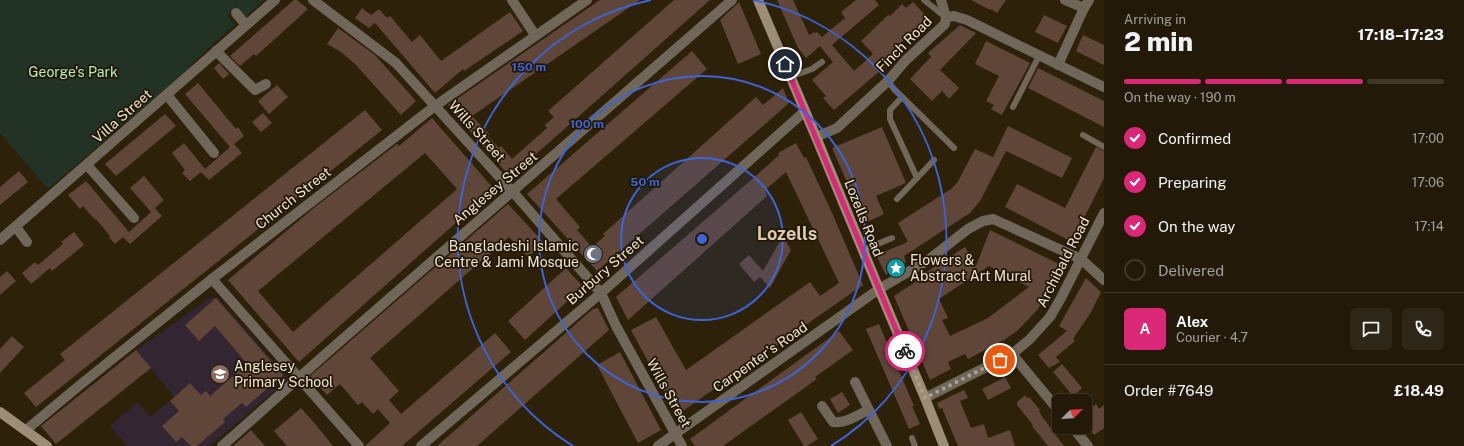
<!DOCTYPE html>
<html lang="en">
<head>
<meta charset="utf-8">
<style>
	body { margin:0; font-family:"Public Sans",sans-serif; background:#2e2616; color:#f1f3f6; height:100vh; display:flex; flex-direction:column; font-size:15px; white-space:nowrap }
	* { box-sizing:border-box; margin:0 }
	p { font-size:13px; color:#a2a09c }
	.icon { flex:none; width:22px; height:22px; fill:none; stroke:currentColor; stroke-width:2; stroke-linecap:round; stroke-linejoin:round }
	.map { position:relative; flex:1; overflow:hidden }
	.sheet { display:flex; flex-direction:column; background:#221908; width:360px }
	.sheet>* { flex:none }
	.needle { width:26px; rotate:66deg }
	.buttons { position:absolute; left:1052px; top:394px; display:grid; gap:8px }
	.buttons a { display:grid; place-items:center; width:40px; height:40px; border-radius:6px; background:#221908; box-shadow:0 1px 3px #0004,0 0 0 1px #3f3829; font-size:20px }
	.pin { position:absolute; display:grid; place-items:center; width:34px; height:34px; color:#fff; margin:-17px; border:2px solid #fff; border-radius:50%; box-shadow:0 1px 4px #0007 }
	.courier { position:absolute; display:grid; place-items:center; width:40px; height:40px; margin:-20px; border:3px solid #db2777; border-radius:50%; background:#fff; color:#222; box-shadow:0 1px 5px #0007 }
	.head em { font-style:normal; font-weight:800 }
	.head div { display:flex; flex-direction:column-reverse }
	.head { display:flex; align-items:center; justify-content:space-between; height:68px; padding:0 20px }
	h1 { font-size:26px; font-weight:800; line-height:30px }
	.bar { display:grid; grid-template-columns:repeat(4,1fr); gap:6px 4px; align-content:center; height:48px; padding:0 20px }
	.bar i { height:5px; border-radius:3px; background:#3f3829 }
	.bar .selected { background:#db2777 }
	.bar p { grid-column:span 4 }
	.line { display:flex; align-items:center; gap:10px; padding:0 20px; border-top:1px solid #3f3829 }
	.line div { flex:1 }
	.round { display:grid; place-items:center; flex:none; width:42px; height:42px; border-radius:6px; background:#2e2616 }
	ol { padding:0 20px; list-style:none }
	li { display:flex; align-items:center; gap:12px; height:44px }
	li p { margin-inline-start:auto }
	li .icon { padding:4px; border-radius:50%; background:#db2777; color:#fff; stroke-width:4 }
	li:last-child { color:#a2a09c }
	li i { width:22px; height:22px; border:2px solid #3f3829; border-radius:50% }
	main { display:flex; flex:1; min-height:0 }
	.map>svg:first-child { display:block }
	.education { fill:#332532 }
	.green { fill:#223326 }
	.building { fill:#5f4639; fill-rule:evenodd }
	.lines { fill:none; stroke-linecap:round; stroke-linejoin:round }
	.lane { stroke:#706659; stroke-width:6 }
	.street { stroke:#706659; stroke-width:10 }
	.secondary { stroke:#9d8d77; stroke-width:10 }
	.done { stroke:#aaa191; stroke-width:4; stroke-dasharray:0 7.2 }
	.route { stroke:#db2777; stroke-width:5 }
	.ring { fill:none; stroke:#3c65d8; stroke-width:2 }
	.labels { text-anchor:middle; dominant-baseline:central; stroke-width:3.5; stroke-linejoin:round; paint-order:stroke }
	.street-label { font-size:14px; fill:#eee6d9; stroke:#231702 }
	.park-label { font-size:14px; fill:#b5eec1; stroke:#231702 }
	.poi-label { font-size:14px; fill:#eee6d9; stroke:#231702; text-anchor:start }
	.district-label { font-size:18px; font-weight:bold; fill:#dbcbb0; stroke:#231702 }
	.centre { fill:#3c65d8; stroke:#231702; stroke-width:2 }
	.ring-label { font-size:12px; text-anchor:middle; font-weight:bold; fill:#3c65d8; stroke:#231702; stroke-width:3.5; stroke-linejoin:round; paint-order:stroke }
</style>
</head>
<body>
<main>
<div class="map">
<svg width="1104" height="446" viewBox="0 0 1104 446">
	<rect width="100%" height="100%" fill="#2d210a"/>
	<polygon class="education" points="217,297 289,379 209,446 127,446 110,426 138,402 150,417 174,397 136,350 208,299"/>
	<polygon class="green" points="0,0 264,0 246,16 236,7 227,15 234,25 196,60 185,72 48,189 0,133"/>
	<g class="building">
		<polygon points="294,0 297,0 308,9 256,56 254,54 240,66 230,56"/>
		<polygon points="600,0 640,0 472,116 489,134 488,136 499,148 501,146 512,159 547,128 545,125 554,117 548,111 674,0 710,0 517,171 505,171 462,122 461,123 448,105"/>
		<polygon points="777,0 793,0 809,35 814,32 815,33 817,32 822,37 845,18 841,12 856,0 875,0 879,5 832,45 854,71 873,54 861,41 888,15 890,16 902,4 906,8 913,2 928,18 896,47 901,53 834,110 823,98 826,96 812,80 833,62 820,46 806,58 798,48"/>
		<polygon points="971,0 1006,0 997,13 991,9 990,10"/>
		<polygon points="739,2 761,54 738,64 720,20"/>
		<polygon points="362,8 371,15 379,9 387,18 390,16 412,42 420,35 441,61 510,12 523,31 464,71 463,69 435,93 375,23 369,28 355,18"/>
		<polygon points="1044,15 1067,26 1058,43 1035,32"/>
		<polygon points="960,25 976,33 940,70 959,88 949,99 942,91 932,101 910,79 931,57 928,53"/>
		<polygon points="338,28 375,55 416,101 401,115 355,64 341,52 327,44"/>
		<polygon points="1083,35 1104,45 1104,65 1076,51"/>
		<polygon points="986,41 1030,63 1002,115 991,109 994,105 986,101 999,76 975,64"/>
		<polygon points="692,51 707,69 556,199 580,227 577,230 592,247 605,236 603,234 756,97 763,105 783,88 789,103 597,271 527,194"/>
		<polygon points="219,63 229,74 223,79 214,68"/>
		<polygon points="1038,68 1104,101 1104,127 1028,88"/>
		<polygon points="198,83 236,129 238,127 244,136 234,144 242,153 209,180 201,172 190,181 182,173 185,170 172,153 184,143 205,169 230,147 185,94"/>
		<polygon points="277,85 288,97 269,114 258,101"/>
		<polygon points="365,110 382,130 36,407 24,393 65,360 60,354"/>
		<polygon points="263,113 272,123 261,132 252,122"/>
		<polygon points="165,114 176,126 116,176 105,164"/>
		<path d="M432,118l62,71 -195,173 -71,-82 87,-73 82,-63 2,2zM425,153l32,36 -164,143 -35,-41z"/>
		<polygon points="1008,126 1072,158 1062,178 1006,151 980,201 970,213 904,256 906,262 886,275 876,255 908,242 898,223 951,189 957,183 975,149 993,157"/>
		<polygon points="882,127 906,183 876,196 884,214 865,223 832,148"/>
		<polygon points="796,143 804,158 806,157 833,215 863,285 677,415 631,330 656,317 686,370 810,282 820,296 839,283 786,172 765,190 767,196 628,320 616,297 758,174 779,155 778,153"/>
		<polygon points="1096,147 1104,151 1104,178 1072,242 1005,207 1017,184 1065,208"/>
		<polygon points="19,171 28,182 0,205 0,187"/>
		<polygon points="144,176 164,200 155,208 162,216 130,244 123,237 115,244 109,237 110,236 96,219 95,220 83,206 80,209 68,195 86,181 129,232 151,212 130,188"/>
		<polygon points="508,204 544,243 528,257 509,237 370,358 399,391 389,400 401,414 495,333 511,352 402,446 365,446 390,423 378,409 373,414 362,402 358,405 340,384 327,395 310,376"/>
		<path d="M990,230l71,35 -23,44 -21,22 -13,9 -36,19 -3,-5 -17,8 3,7 -21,11 -36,-84 32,-21 -1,-2 40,-26 11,19zM989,266l40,21 -41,31 -38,18 -8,-16 6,-2 -9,-19z"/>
		<polygon points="74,232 84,245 52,271 50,268 31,284 22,273 35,262 38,265 63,244 61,242"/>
		<polygon points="783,236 791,250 770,288 760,277 754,282 739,264 749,255 763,271"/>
		<polygon points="566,268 583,287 525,340 508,321"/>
		<polygon points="7,271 16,281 0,295 0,277"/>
		<polygon points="1086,278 1101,292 1091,312 1073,339 1075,341 1056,357 1060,362 1049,368 1038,355 1067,331 1059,326"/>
		<polygon points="216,298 283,375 246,407 242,403 223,419 225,422 197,446 191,446 182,437 176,442 162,426 179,411 170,401 190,383 201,395 206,391 210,396 247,364 215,326 199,341 185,325"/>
		<polygon points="598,308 609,330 477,446 437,446 593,309"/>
		<polygon points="879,324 914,406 912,406 920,424 909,429 866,329"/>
		<polygon points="839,331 853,350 815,377 817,379 723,446 695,446 690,439"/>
		<polygon points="12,336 24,347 0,373 0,349"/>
		<polygon points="136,350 151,368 56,444 41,426"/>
		<polygon points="620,352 661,430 638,443 597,365"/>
		<polygon points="1062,364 1082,388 1073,396 1053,372"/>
		<polygon points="1005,377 1011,388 988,400 982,389"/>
		<polygon points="964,390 968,398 960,401 971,428 984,424 988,438 1010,430 1015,446 958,446 942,408 939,409 937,403"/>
		<polygon points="842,392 850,405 838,413 830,399"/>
		<polygon points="1025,395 1027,398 1029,397 1040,410 1039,411 1041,415 1064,446 1048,446 1032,426 1033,425 1017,405 1017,402"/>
		<polygon points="1096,404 1099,409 1104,405 1104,428 1094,435 1085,423 1085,413"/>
		<polygon points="301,408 316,425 333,446 287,446 274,431"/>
		<polygon points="801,412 818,439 807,446 804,446 788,420"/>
		<polygon points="251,430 265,446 233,446"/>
	</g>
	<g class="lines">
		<g class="lane">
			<polyline points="924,0 944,16"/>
			<polyline points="790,77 812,69 822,62"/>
			<polyline points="888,81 894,89 954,148"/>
			<polyline points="902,97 890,110 890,119 917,178 934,160"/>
			<polyline points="1013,107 1039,56"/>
			<polyline points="1083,135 1104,147"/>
			<polyline points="897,199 917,178"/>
			<polyline points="863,250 892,238"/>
			<polyline points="912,438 915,446"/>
		</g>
		<g class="street">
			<polyline points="313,0 396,63 513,192 601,293 616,326 682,446"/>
			<polyline points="512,0 535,35"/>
			<polyline points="1065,0 1084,8"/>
			<polyline points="236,13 246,25"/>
			<polyline points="946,17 954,16 967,20 1104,87"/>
			<polyline points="216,51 255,90 266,84"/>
			<polyline points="1058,65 1084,8 1089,0"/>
			<polyline points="167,95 214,153"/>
			<polyline points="816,137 837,128 888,81 906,60 945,24 946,17 941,0"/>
			<polyline points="87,165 134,218"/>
			<polyline points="16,227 27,242"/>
			<polyline points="0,240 275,0"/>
			<polyline points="212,279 359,446"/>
			<polyline points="1012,354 1059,411"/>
			<polyline points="855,382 887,446"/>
			<polyline points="925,398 1012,354 1029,340 1050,317 1061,298 1104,213"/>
			<path d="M822,406l11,16c12,2 25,-7 35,-12"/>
			<polyline points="1072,427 1088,446"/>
			<polyline points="26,430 80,385 212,279 435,106 587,0"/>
			<path d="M222,446c39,-34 76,-68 115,-102 131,-115 264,-229 395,-344"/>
			<polyline points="421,446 601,293 805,111"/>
			<polyline points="658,446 879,289 927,261 968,229 983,221 993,219 1081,259 1104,280"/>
		</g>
		<g class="secondary">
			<polyline points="758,0 816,137 879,289 925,398 944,446"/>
			<polyline points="0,412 47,446"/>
		</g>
	</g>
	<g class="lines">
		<polyline class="done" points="905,351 925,398 1000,360"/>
		<polyline class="route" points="785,64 905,351"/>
	</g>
	<circle cx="702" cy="239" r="81" fill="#3c65d8" fill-opacity=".12"/>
	<g class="ring">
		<circle cx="702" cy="239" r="81"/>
		<circle cx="702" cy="239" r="163"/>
		<path d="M573 446A244 244 0 0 1 651 0M753 0A244 244 0 0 1 831 446"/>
	</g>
	<defs>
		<symbol id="mosque-disc" viewBox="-11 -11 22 22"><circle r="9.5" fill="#6b7280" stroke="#231702"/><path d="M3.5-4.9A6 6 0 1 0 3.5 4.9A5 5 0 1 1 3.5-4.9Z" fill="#fff"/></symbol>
		<symbol id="sight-disc" viewBox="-11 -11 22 22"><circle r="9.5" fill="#0f9aa8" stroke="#231702"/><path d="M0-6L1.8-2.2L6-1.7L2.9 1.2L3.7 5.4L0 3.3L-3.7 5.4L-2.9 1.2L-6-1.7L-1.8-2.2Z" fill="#fff"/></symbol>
		<symbol id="school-disc" viewBox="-11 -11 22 22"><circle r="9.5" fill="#8d6e63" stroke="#231702"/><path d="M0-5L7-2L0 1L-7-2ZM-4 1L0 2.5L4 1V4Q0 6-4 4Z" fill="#fff"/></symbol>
	</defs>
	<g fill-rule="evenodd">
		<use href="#mosque-disc" x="582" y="243" width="22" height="22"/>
		<use href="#sight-disc" x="885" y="257" width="22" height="22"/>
		<use href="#school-disc" x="209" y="363" width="22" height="22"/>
	</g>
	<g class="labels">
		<g class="street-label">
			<text transform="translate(904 44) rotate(-45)">Finch Road</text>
			<text transform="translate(122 116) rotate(-41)">Villa Street</text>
			<text transform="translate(477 131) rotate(48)">Wills Street</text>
			<text transform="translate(495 188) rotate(-40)">Anglesey Street</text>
			<text transform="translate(293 198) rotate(-38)">Church Street</text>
			<text transform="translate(864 218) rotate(68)">Lozells Road</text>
			<text transform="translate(1063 262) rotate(-63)">Archibald Road</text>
			<text transform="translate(605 270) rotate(-41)">Burbury Street</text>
			<text transform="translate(760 357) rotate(-35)">Carpenter's Road</text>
			<text transform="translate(669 393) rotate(61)">Wills Street</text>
		</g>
		<g class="park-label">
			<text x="73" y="72">George's Park</text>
		</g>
		<g class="poi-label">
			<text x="579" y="246" text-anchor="end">Bangladeshi Islamic<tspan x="579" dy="16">Centre &amp; Jami Mosque</tspan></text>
			<text x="910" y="260">Flowers &amp;<tspan x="910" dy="16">Abstract Art Mural</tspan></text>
			<text x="234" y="366">Anglesey<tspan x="234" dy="16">Primary School</tspan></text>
		</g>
		<g class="district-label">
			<text x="787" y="233">Lozells</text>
		</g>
	</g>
	<circle cx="702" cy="239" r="6" class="centre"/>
	<g class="ring-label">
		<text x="529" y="71">150 m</text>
		<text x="587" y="128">100 m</text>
		<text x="645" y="186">50 m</text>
	</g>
</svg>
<div class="buttons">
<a><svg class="needle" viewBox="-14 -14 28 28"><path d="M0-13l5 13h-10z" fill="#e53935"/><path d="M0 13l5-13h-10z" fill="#a2a09c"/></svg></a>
</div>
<div class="pin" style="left:1000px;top:360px;background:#ea580c"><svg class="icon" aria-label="bag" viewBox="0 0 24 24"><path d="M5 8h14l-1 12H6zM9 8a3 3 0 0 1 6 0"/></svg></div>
<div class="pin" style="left:785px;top:64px;background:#1f2937"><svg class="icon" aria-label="home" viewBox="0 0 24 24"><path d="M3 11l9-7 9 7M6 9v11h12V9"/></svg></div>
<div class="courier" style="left:905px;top:351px"><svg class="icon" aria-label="bike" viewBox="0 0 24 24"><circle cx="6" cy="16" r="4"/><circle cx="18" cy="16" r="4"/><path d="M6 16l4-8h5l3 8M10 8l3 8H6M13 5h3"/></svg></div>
</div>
<section class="sheet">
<div class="head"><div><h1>2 min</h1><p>Arriving in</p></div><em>17:18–17:23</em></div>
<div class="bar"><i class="selected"></i><i class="selected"></i><i class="selected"></i><i></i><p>On the way · 190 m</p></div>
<ol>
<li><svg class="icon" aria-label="check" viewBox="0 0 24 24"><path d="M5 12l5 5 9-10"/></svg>Confirmed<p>17:00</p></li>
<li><svg class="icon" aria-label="check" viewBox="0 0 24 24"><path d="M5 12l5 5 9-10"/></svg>Preparing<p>17:06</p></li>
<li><svg class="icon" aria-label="check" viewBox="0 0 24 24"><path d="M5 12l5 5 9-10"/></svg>On the way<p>17:14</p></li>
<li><i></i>Delivered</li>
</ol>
<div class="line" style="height:72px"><b class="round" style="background:#db2777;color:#fff">A</b><div><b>Alex</b><p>Courier · 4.7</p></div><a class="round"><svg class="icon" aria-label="chat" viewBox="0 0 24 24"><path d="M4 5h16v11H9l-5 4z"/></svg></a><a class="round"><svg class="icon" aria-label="phone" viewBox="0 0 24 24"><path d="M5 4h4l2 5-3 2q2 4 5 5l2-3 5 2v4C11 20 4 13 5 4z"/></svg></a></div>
<div class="line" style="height:52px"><div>Order #7649</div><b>£18.49</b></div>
</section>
</main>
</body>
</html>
